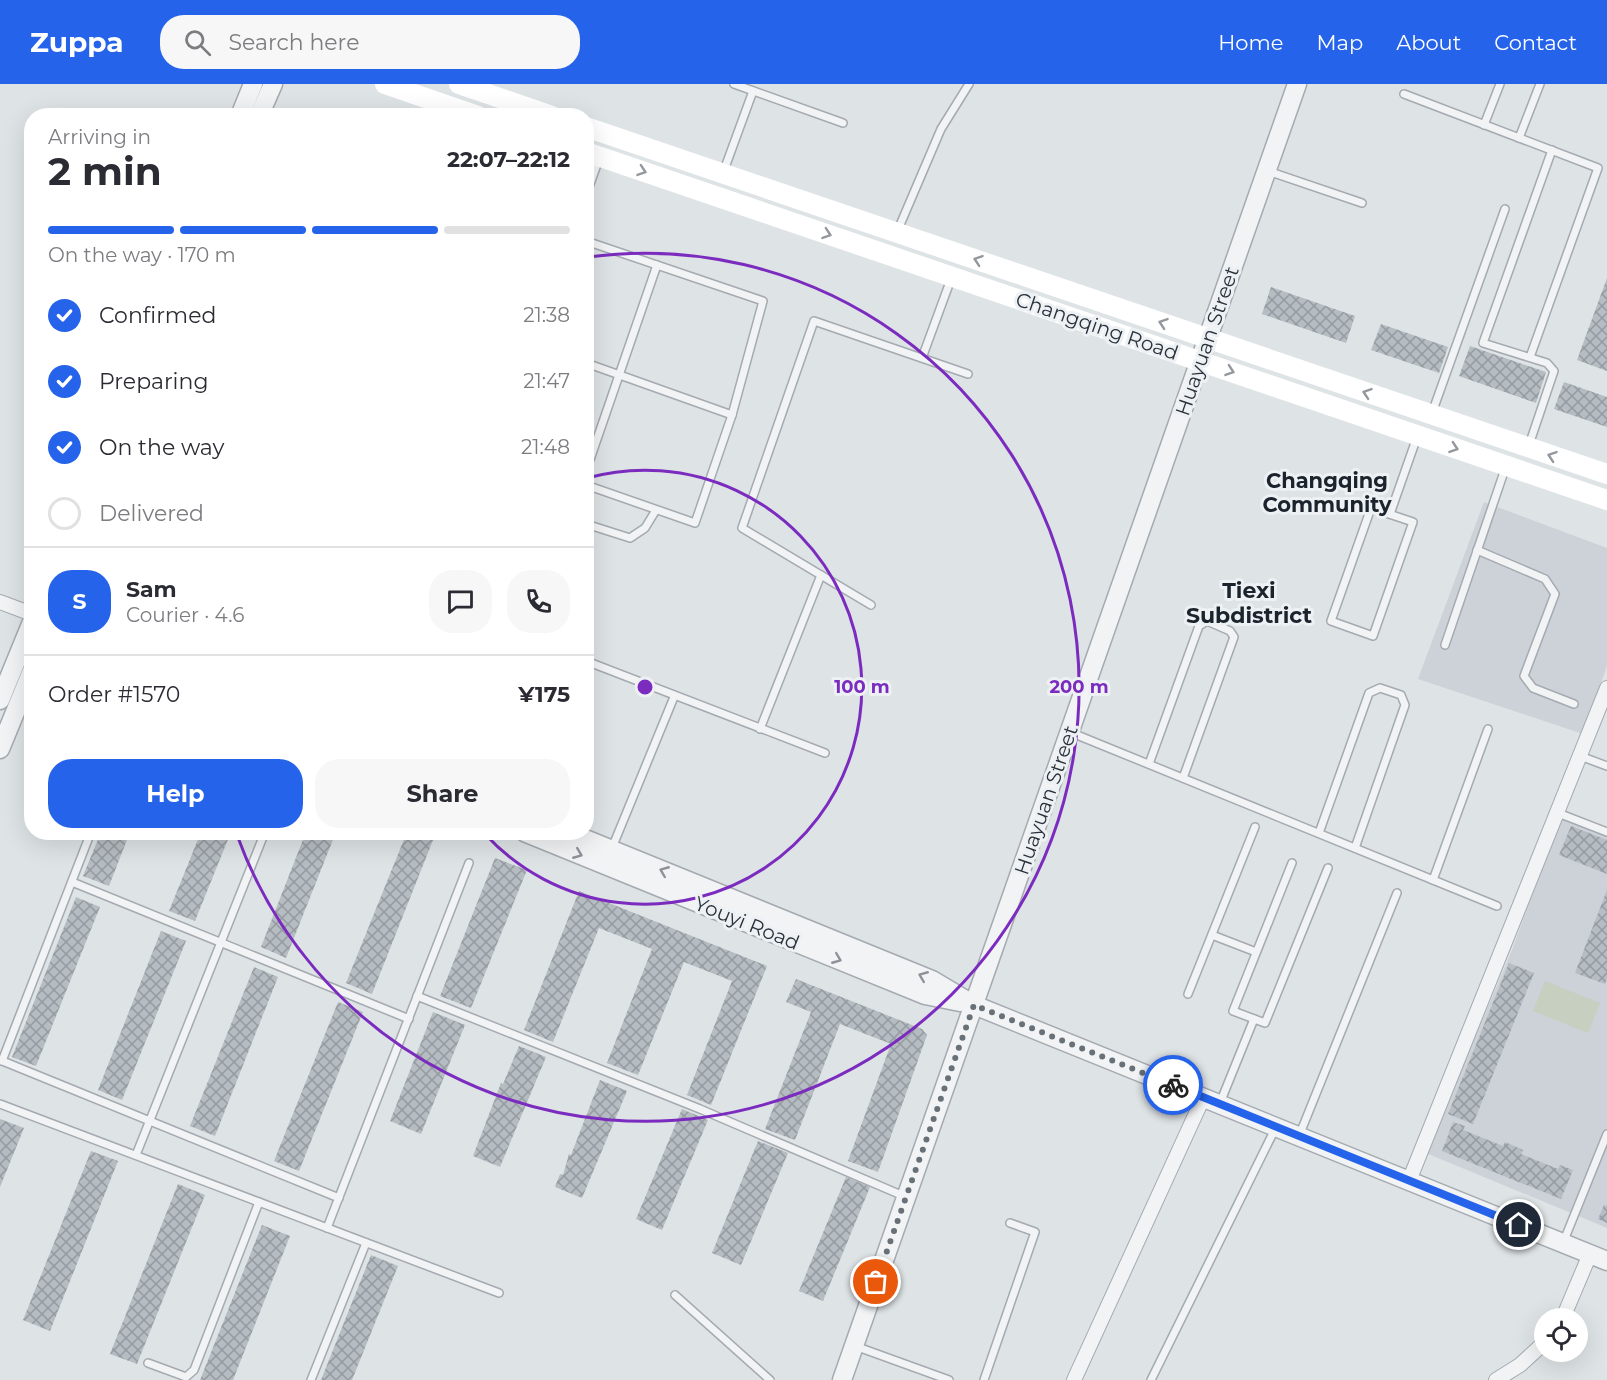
<!DOCTYPE html>
<html lang="en">
<head>
<meta charset="utf-8">
<style>
	body { margin:0; font-family:Montserrat,sans-serif; background:#f7f7f7; color:#2b2b33; height:100vh; display:flex; flex-direction:column; font-size:22px; white-space:nowrap }
	* { box-sizing:border-box; margin:0 }
	p { font-size:20px; color:#7c7c81 }
	.icon { flex:none; width:33px; height:33px; fill:none; stroke:currentColor; stroke-width:2; stroke-linecap:round; stroke-linejoin:round }
	.map { position:relative; flex:1; overflow:hidden }
	.details { position:absolute; left:24px; top:24px; width:570px; height:732px; display:flex; flex-direction:column; background:#fff; border-radius:24px; box-shadow:0 6px 24px #0002 }
	.details>* { flex:none }
	.controls { position:absolute; left:1534px; top:1224px; display:grid; gap:12px }
	.controls a { display:grid; place-items:center; width:54px; height:54px; border-radius:50%; background:#fff; box-shadow:0 6px 24px #0002; font-size:30px }
	.pin { position:absolute; display:grid; place-items:center; width:51px; height:51px; color:#fff; margin:-26px; border:3px solid #fff; border-radius:50%; box-shadow:0 2px 6px #0007 }
	.courier { position:absolute; display:grid; place-items:center; width:60px; height:60px; margin:-30px; border:4px solid #2563eb; border-radius:50%; background:#fff; color:#222; box-shadow:0 2px 8px #0007 }
	.summary em { font-style:normal; font-weight:700 }
	.summary div { display:flex; flex-direction:column-reverse }
	.summary { display:flex; align-items:center; justify-content:space-between; height:102px; padding:0 24px }
	h1 { font-size:39px; font-weight:700; line-height:45px }
	.bar { display:grid; grid-template-columns:repeat(4,1fr); gap:9px 6px; align-content:center; height:72px; padding:0 24px }
	.bar i { height:8px; border-radius:4px; background:#e1e1e2 }
	.bar .on { background:#2563eb }
	.bar p { grid-column:span 4 }
	.line { display:flex; align-items:center; gap:15px; padding:0 24px; border-top:2px solid #e1e1e2 }
	.line div { flex:1 }
	.round { display:grid; place-items:center; flex:none; width:63px; height:63px; border-radius:24px; background:#f7f7f7 }
	ol { padding:0 24px; list-style:none }
	li { display:flex; align-items:center; gap:18px; height:66px }
	li p { margin-inline-start:auto }
	li .icon { padding:6px; border-radius:50%; background:#2563eb; color:#fff; stroke-width:4 }
	li:last-child { color:#7c7c81 }
	li i { width:33px; height:33px; border:3px solid #e1e1e2; border-radius:50% }
	.action { display:flex; gap:12px; margin-top:auto; padding:12px 24px }
	.action a { flex:1; height:69px; border-radius:24px; background:#2563eb; color:#fff; font-size:24px; font-weight:700; line-height:69px; text-align:center }
	.action a+a { background:#f7f7f7; color:#2b2b33 }
	header { display:flex; align-items:center; gap:36px; box-sizing:border-box; height:84px; padding:0 30px; background:#2563eb; color:#fff }
	header strong { font-size:28px }
	nav { display:flex; gap:33px; margin-inline-start:auto; font-size:21px }
	.search { width:420px; height:54px; background:#f7f7f7; display:flex; align-items:center; gap:15px; box-sizing:border-box; padding:0 21px; border-radius:24px; color:#7c7c81; font-size:22px }
	.map>svg:first-child { display:block }
	.built { fill:#cdd2d8 }
	.pitch { fill:#c6cfc0 }
	.building { fill:url(#building-cross-hatch) }
	.lines { fill:none; stroke-linecap:round; stroke-linejoin:round }
	.service-casing { stroke:#a4aab0; stroke-width:10 }
	.minor-casing { stroke:#a4aab0; stroke-width:16 }
	.tertiary-casing { stroke:#a4aab0; stroke-width:21 }
	.service { stroke:#f1f3f5; stroke-width:7 }
	.minor { stroke:#f1f3f5; stroke-width:14 }
	.tertiary { stroke:#f1f3f5; stroke-width:18 }
	.secondary { stroke:#fff; stroke-width:20 }
	.oneway { stroke:#94989e }
	.oneway2 { stroke:#8d9298 }
	.done { stroke:#687078; stroke-width:6; stroke-dasharray:0 10.8 }
	.route { stroke:#2563eb; stroke-width:8 }
	.ring { fill:none; stroke:#7b2cbf; stroke-width:3 }
	.labels { text-anchor:middle; dominant-baseline:central; stroke-width:6; stroke-linejoin:round; paint-order:stroke }
	.street-label { font-size:20px; fill:#29323c; stroke:#eef1f4 }
	.neighbourhood-label { font-size:21px; font-weight:bold; fill:#1b232c; stroke:#eef1f4 }
	.quarter-label { font-size:22px; font-weight:bold; fill:#1b232c; stroke:#eef1f4 }
	.centre { fill:#7b2cbf; stroke:#eef1f4; stroke-width:3 }
	.ring-label { font-size:18px; text-anchor:middle; font-weight:bold; fill:#7b2cbf; stroke:#eef1f4; stroke-width:6; stroke-linejoin:round; paint-order:stroke }
</style>
</head>
<body>
<header>
<strong>Zuppa</strong>
<div class="search"><svg class="icon" aria-label="search" viewBox="0 0 24 24"><circle cx="10" cy="10" r="6"/><path d="M15 15l6 6"/></svg>Search here</div>
<nav><a>Home</a><a>Map</a><a>About</a><a>Contact</a></nav>
</header>
<div class="map">
<svg width="1607" height="1296" viewBox="0 0 1607 1296">
	<defs>
		<pattern id="building-cross-hatch" width="8" height="8" patternUnits="userSpaceOnUse" patternTransform="scale(1.5)"><rect width="8" height="8" fill="#b6bdc2"/><path d="M0 0l8 8M0 8l8-8" fill="none" stroke="#949a9f"/></pattern>
	</defs>
	<rect width="100%" height="100%" fill="#dee3e6"/>
	<g class="built">
		<polygon points="1484,418 1607,464 1607,582 1583,650 1418,595"/>
		<polygon points="1563,727 1607,743 1607,1144 1426,1069 1512,866"/>
	</g>
	<polygon class="pitch" points="1545,897 1600,919 1588,949 1533,927"/>
	<g class="building">
		<polygon points="1607,194 1607,287 1577,276"/>
		<polygon points="1271,203 1355,232 1346,259 1262,230"/>
		<polygon points="1381,240 1448,263 1439,289 1371,266"/>
		<polygon points="1470,262 1546,288 1536,319 1459,292"/>
		<polygon points="1564,298 1607,313 1607,343 1554,325"/>
		<polygon points="1571,742 1607,756 1607,790 1559,771"/>
		<polygon points="101,748 130,748 109,802 83,792"/>
		<polygon points="201,748 231,748 195,837 169,827"/>
		<polygon points="306,748 336,748 286,874 261,863"/>
		<polygon points="407,748 435,751 372,910 346,899"/>
		<polygon points="495,774 527,786 471,924 440,912"/>
		<polygon points="1607,806 1607,895 1605,900 1575,889"/>
		<polygon points="579,807 767,882 711,1021 687,1011 732,897 684,878 638,991 607,979 652,865 599,844 553,958 524,946"/>
		<polygon points="76,813 100,823 36,982 12,973"/>
		<polygon points="161,847 186,857 122,1016 98,1006"/>
		<polygon points="1509,879 1534,889 1473,1040 1448,1030"/>
		<polygon points="254,883 278,893 215,1052 190,1042"/>
		<polygon points="796,895 922,945 927,951 878,1088 848,1077 891,960 840,940 795,1056 765,1045 811,928 786,918"/>
		<polygon points="338,918 363,928 299,1087 274,1077"/>
		<polygon points="433,928 465,941 421,1050 390,1037"/>
		<polygon points="519,962 546,973 500,1083 473,1072 501,999 503,1000"/>
		<polygon points="600,996 627,1007 582,1114 555,1103 560,1090 563,1091 569,1070 571,1071"/>
		<polygon points="682,1025 708,1036 662,1146 636,1135"/>
		<polygon points="0,1035 24,1044 0,1103"/>
		<polygon points="1453,1038 1465,1042 1463,1046 1503,1062 1505,1058 1523,1066 1521,1070 1558,1085 1560,1081 1573,1086 1561,1115 1442,1067"/>
		<polygon points="758,1057 788,1069 741,1181 712,1169"/>
		<polygon points="91,1067 118,1077 50,1247 23,1236"/>
		<polygon points="846,1093 870,1103 823,1217 799,1207"/>
		<polygon points="178,1100 205,1111 137,1280 110,1270"/>
		<polygon points="1604,1121 1607,1122 1607,1139 1598,1135"/>
		<polygon points="262,1141 290,1152 233,1296 200,1296"/>
		<polygon points="371,1171 398,1182 352,1296 321,1296"/>
	</g>
	<g class="lines">
		<defs>
			<g id="service">
				<polyline points="734,0 843,39"/>
				<polyline points="1404,10 1598,84 1530,273"/>
				<polyline points="1484,41 1500,0"/>
				<polyline points="1519,54 1540,0"/>
				<polyline points="1268,87 1362,119"/>
				<polyline points="723,89 753,7"/>
				<polyline points="586,111 599,75"/>
				<polyline points="897,148 941,45 969,0"/>
				<polyline points="586,157 763,217 732,331 695,439 586,401"/>
				<polyline points="922,274 951,195"/>
				<polyline points="586,279 732,331"/>
				<polyline points="1432,329 1505,125"/>
				<polyline points="1529,361 1554,287 1547,279 1483,259 1552,66"/>
				<polyline points="586,387 657,181"/>
				<polygon points="1371,424 1413,438 1373,552 1331,537"/>
				<polyline points="1390,430 1417,353"/>
				<polyline points="586,440 630,454 645,444 656,426"/>
				<polyline points="1477,466 1545,495 1555,510 1524,592 1533,604 1574,620"/>
				<polyline points="871,521 742,444 814,237 968,290"/>
				<polyline points="1445,561 1505,385"/>
				<polyline points="586,577 825,669"/>
				<polyline points="760,645 821,491"/>
				<polyline points="1072,649 1497,822"/>
				<polyline points="1580,672 1607,682"/>
				<polyline points="1149,680 1199,542 1207,537 1230,547 1234,553 1183,694"/>
				<polyline points="1558,729 1607,748"/>
				<polyline points="1319,749 1369,609 1380,604 1401,611 1405,621 1355,764"/>
				<polyline points="612,764 674,613"/>
				<polyline points="1292,779 1233,927 1265,939 1328,784"/>
				<polyline points="1433,796 1488,645"/>
				<polyline points="72,798 409,935"/>
				<polyline points="1212,851 1256,868"/>
				<polyline points="1188,910 1255,743"/>
				<polyline points="417,912 700,1025 906,1113"/>
				<polyline points="0,976 339,1114"/>
				<polyline points="2,977 91,748"/>
				<polyline points="1220,1019 1254,935"/>
				<polyline points="0,1020 499,1209"/>
				<polyline points="1299,1052 1397,809"/>
				<polyline points="136,1071 265,748"/>
				<polyline points="327,1144 469,779"/>
				<polyline points="1563,1159 1607,1050"/>
				<polyline points="675,1211 770,1296"/>
				<polyline points="855,1262 949,1296"/>
				<polyline points="148,1279 186,1293 194,1286 259,1118"/>
				<polyline points="311,1296 366,1159"/>
				<polyline points="984,1296 1035,1148 1010,1139"/>
				<polyline points="1151,1296 1275,1045"/>
			</g>
			<g id="minor">
				<polyline points="0,518 32,530"/>
				<polyline points="1409,1097 1607,604"/>
				<polyline points="1563,1234 1590,1170"/>
				<polyline points="1074,1296 1203,1014"/>
				<polyline points="1496,1296 1520,1281 1545,1258"/>
			</g>
			<g id="tertiary">
				<polyline points="240,32 253,0"/>
				<polyline points="259,32 273,0"/>
				<polyline points="0,616 32,538"/>
				<polyline points="0,665 32,587"/>
				<polyline points="524,748 925,911 960,918"/>
				<polyline points="568,748 932,896 974,921 1607,1177"/>
				<polyline points="842,1296 1297,0"/>
			</g>
		</defs>
		<use href="#service" class="service-casing"/>
		<use href="#minor" class="minor-casing"/>
		<use href="#tertiary" class="tertiary-casing"/>
		<use href="#service" class="service"/>
		<use href="#minor" class="minor"/>
		<use href="#tertiary" class="tertiary"/>
		<g class="secondary">
			<polyline points="385,0 478,32"/>
			<polyline points="459,0 552,32"/>
			<polyline points="586,43 1607,390"/>
			<polyline points="586,68 1607,416"/>
		</g>
	</g>
	<defs><path id="oneway-chevron" d="M-2-3.5L2.5 0L-2 3.5" fill="none" stroke-width="1.6" stroke-linecap="round" stroke-linejoin="round" transform="scale(1.5)"/></defs>
	<g class="oneway">
		<use href="#oneway-chevron" transform="translate(642 87) rotate(19)"/>
		<use href="#oneway-chevron" transform="translate(827 150) rotate(19)"/>
		<use href="#oneway-chevron" transform="translate(978 176) rotate(-161)"/>
		<use href="#oneway-chevron" transform="translate(1163 239) rotate(-161)"/>
		<use href="#oneway-chevron" transform="translate(1230 287) rotate(19)"/>
		<use href="#oneway-chevron" transform="translate(1367 309) rotate(-161)"/>
		<use href="#oneway-chevron" transform="translate(1454 364) rotate(19)"/>
		<use href="#oneway-chevron" transform="translate(1552 372) rotate(-161)"/>
	</g>
	<g class="oneway2">
		<use href="#oneway-chevron" transform="translate(578 770) rotate(22)"/>
		<use href="#oneway-chevron" transform="translate(664 787) rotate(-158)"/>
		<use href="#oneway-chevron" transform="translate(837 875) rotate(22)"/>
		<use href="#oneway-chevron" transform="translate(923 892) rotate(-158)"/>
	</g>
	<g class="lines">
		<polyline class="done" points="876,1198 974,921 1173,1001"/>
		<polyline class="route" points="1173,1001 1519,1141"/>
	</g>
	<g class="ring">
		<path d="M587 394A217 217 0 1 1 485 750"/>
		<path d="M588 173A434 434 0 1 1 237 751"/>
	</g>
	<g class="labels">
		<g class="street-label">
			<text transform="translate(1097 242) rotate(19)">Changqing Road</text>
			<text transform="translate(1207 257) rotate(-71)">Huayuan Street</text>
			<text transform="translate(1046 716) rotate(-71)">Huayuan Street</text>
			<text transform="translate(747 839) rotate(22)">Youyi Road</text>
		</g>
		<g class="neighbourhood-label">
			<text x="1327" y="396">Changqing<tspan x="1327" dy="24">Community</tspan></text>
		</g>
		<g class="quarter-label">
			<text x="1249" y="506">Tiexi<tspan x="1249" dy="25">Subdistrict</tspan></text>
		</g>
	</g>
	<circle cx="645" cy="603" r="9" class="centre"/>
	<g class="ring-label">
		<text x="862" y="609">100 m</text>
		<text x="1079" y="609">200 m</text>
	</g>
</svg>
<div class="controls">
<a><svg class="icon" aria-label="locate" viewBox="0 0 24 24"><circle cx="12" cy="12" r="6"/><path d="M12 2v4M12 18v4M2 12h4M18 12h4"/></svg></a>
</div>
<div class="pin" style="left:876px;top:1198px;background:#ea580c"><svg class="icon" aria-label="bag" viewBox="0 0 24 24"><path d="M5 8h14l-1 12H6zM9 8a3 3 0 0 1 6 0"/></svg></div>
<div class="pin" style="left:1519px;top:1141px;background:#1f2937"><svg class="icon" aria-label="home" viewBox="0 0 24 24"><path d="M3 11l9-7 9 7M6 9v11h12V9"/></svg></div>
<div class="courier" style="left:1173px;top:1001px"><svg class="icon" aria-label="bike" viewBox="0 0 24 24"><circle cx="6" cy="16" r="4"/><circle cx="18" cy="16" r="4"/><path d="M6 16l4-8h5l3 8M10 8l3 8H6M13 5h3"/></svg></div>
<section class="details">
<div class="summary"><div><h1>2 min</h1><p>Arriving in</p></div><em>22:07–22:12</em></div>
<div class="bar"><i class="on"></i><i class="on"></i><i class="on"></i><i></i><p>On the way · 170 m</p></div>
<ol>
<li><svg class="icon" aria-label="check" viewBox="0 0 24 24"><path d="M5 12l5 5 9-10"/></svg>Confirmed<p>21:38</p></li>
<li><svg class="icon" aria-label="check" viewBox="0 0 24 24"><path d="M5 12l5 5 9-10"/></svg>Preparing<p>21:47</p></li>
<li><svg class="icon" aria-label="check" viewBox="0 0 24 24"><path d="M5 12l5 5 9-10"/></svg>On the way<p>21:48</p></li>
<li><i></i>Delivered</li>
</ol>
<div class="line" style="height:108px"><b class="round" style="background:#2563eb;color:#fff">S</b><div><b>Sam</b><p>Courier · 4.6</p></div><a class="round"><svg class="icon" aria-label="chat" viewBox="0 0 24 24"><path d="M4 5h16v11H9l-5 4z"/></svg></a><a class="round"><svg class="icon" aria-label="phone" viewBox="0 0 24 24"><path d="M5 4h4l2 5-3 2q2 4 5 5l2-3 5 2v4C11 20 4 13 5 4z"/></svg></a></div>
<div class="line" style="height:78px"><div>Order #1570</div><b>¥175</b></div>
<div class="action"><a>Help</a><a>Share</a></div>
</section>
</div>
</body>
</html>
